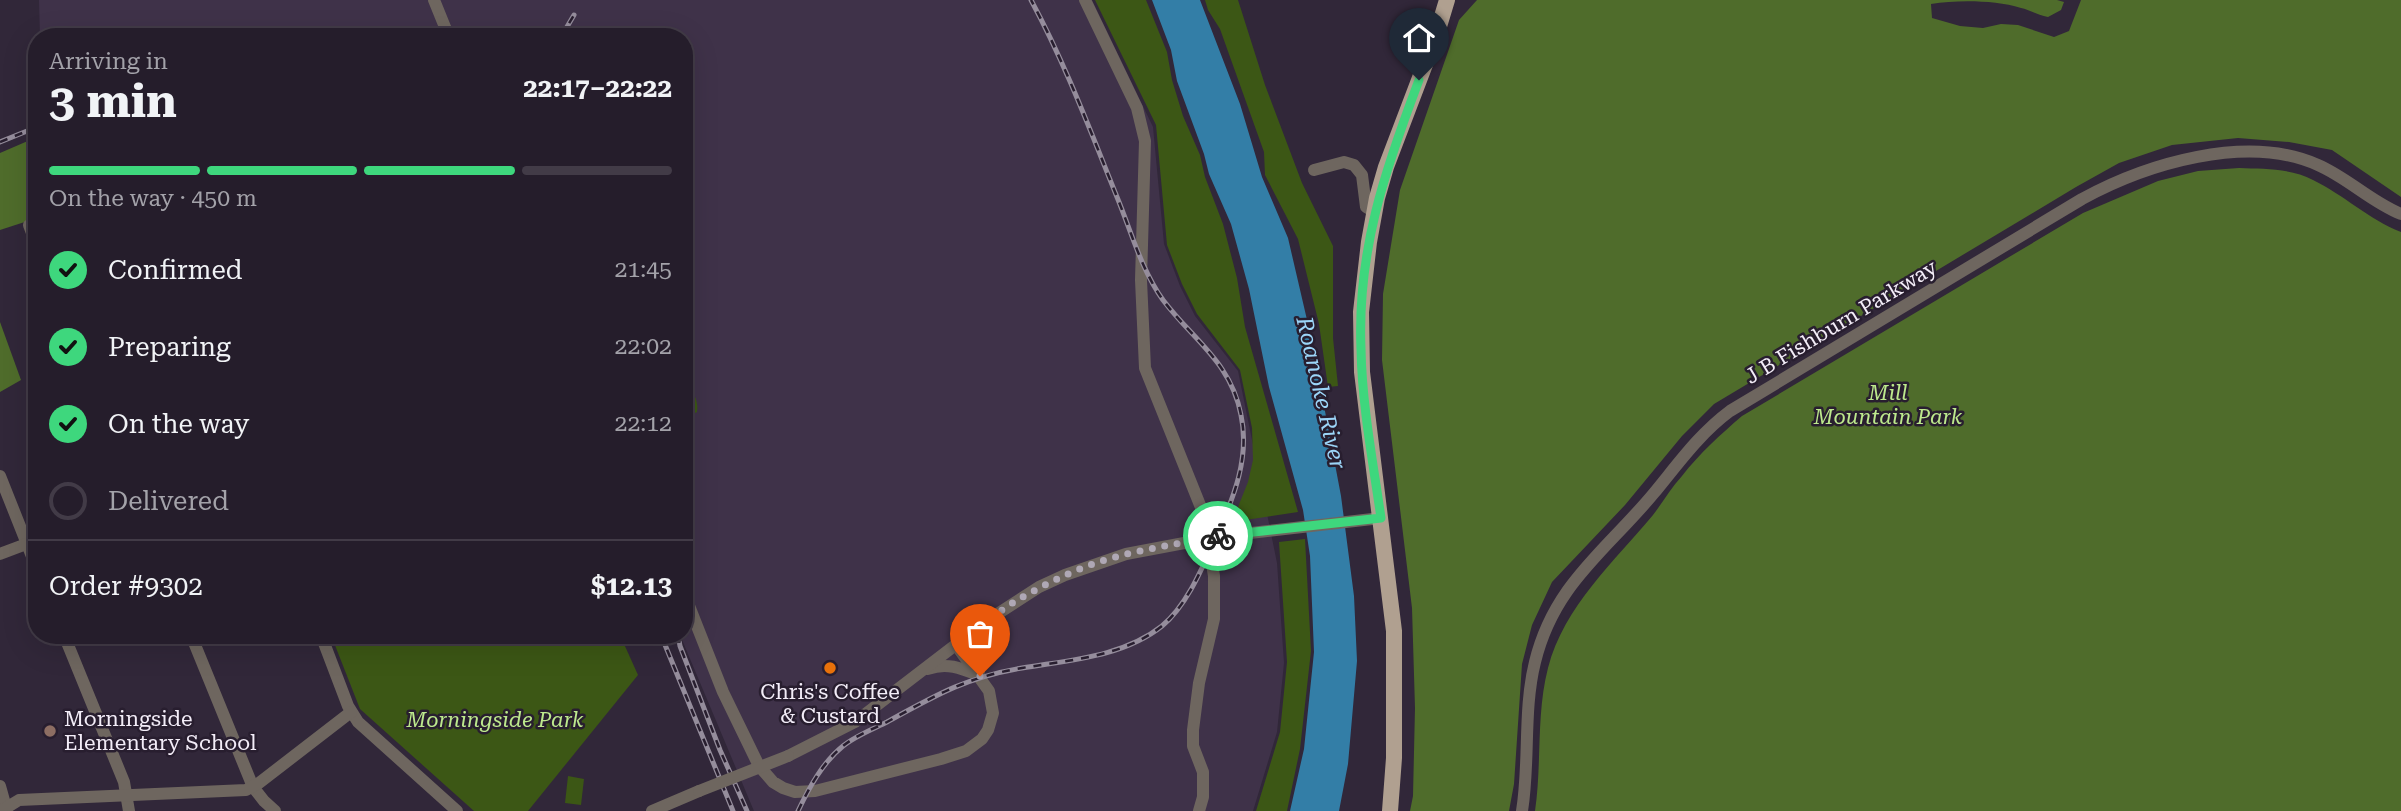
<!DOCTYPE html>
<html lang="en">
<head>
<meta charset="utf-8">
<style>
	body { margin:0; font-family:"Roboto Serif",serif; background:#312a37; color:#f1f3f6; height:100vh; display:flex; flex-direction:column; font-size:26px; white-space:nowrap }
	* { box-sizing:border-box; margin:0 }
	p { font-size:23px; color:#a3a2a9 }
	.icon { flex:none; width:38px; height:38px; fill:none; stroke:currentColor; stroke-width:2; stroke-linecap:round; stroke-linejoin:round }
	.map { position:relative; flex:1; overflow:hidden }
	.sheet { position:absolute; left:28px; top:28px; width:665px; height:616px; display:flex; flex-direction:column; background:#251d2b; border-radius:28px; box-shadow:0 7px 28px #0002,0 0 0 2px #423b47 }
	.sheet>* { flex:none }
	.pin { position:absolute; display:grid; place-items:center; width:60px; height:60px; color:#fff; margin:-72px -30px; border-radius:50% 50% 50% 0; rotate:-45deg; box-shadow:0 0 7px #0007 }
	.pin .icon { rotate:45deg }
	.courier { position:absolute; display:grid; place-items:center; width:70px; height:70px; margin:-35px; border:5px solid #3ed77d; border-radius:50%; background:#fff; color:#222; box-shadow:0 2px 9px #0007 }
	.overview em { font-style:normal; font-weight:700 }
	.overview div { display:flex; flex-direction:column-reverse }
	.overview { display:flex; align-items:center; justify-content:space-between; height:119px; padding:0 21px }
	h1 { font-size:46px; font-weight:700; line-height:52px }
	.bar { display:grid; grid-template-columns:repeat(4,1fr); gap:10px 7px; align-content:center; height:84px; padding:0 21px }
	.bar i { height:9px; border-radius:5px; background:#423b47 }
	.bar .on { background:#3ed77d }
	.bar p { grid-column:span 4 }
	.line { display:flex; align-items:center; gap:18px; padding:0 21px; border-top:2px solid #423b47 }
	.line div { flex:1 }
	ol { padding:0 21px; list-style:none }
	li { display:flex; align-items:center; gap:21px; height:77px }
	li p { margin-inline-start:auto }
	li .icon { padding:7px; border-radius:50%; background:#3ed77d; color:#111; stroke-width:4 }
	li:last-child { color:#a3a2a9 }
	li i { width:38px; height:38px; border:4px solid #423b47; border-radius:50% }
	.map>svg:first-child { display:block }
	.built { fill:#3f3249 }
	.green { fill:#3c5715 }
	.forest { fill:#4f6c2b }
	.water { fill:#337ea7 }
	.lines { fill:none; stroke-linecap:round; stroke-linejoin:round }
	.minor { stroke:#6e665f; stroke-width:12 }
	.major { stroke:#b0a090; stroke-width:16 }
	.rail-casing { stroke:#958d9c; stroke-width:5 }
	.rail { stroke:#281e2f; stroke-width:2.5; stroke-dasharray:8; stroke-linecap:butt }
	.minor-bridge { stroke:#6e665f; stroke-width:12 }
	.done { stroke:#afa8b5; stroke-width:7; stroke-dasharray:0 12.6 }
	.route { stroke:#3ed77d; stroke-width:9 }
	.food-dot { fill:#e8710a; stroke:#281e2f; stroke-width:2.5 }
	.education-dot { fill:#8d6e63; stroke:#281e2f; stroke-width:2.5 }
	.labels { text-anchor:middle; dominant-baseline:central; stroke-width:5; stroke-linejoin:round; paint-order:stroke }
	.street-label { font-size:21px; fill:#f3edf8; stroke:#281e2f }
	.park-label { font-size:21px; font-style:italic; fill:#bde98d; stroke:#281e2f }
	.poi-label { font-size:21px; fill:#f3edf8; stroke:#281e2f }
	.water-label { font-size:23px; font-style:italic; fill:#9cd5f8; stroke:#281e2f }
</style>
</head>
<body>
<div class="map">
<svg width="2401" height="811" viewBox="0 0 2401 811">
	<rect width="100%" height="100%" fill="#312739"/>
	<polygon class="built" points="39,0 1092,0 1153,127 1164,244 1180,286 1195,316 1238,371 1277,563 1284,663 1277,732 1253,811 754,811 680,635 684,635 684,37 40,37"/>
	<g class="green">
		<polygon points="1095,0 1146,0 1167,52 1172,80 1183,116 1200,155 1205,177 1223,224 1237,278 1245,327 1298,512 1232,522 1248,482 1253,460 1252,428 1240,370 1197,314 1182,284 1167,245 1156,125"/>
		<polygon points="1205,0 1238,0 1265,85 1302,183 1333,246 1333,338 1338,386 1328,387 1319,324 1298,239 1265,175 1264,152 1220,29 1208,10"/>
		<path d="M684,380c8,9 15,20 13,32l-13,7z"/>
		<polygon points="1305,539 1311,651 1300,749 1287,811 1256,811 1280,732 1287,662 1279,542"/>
		<polygon points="331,635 620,635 638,675 528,811 474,811 360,709"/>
		<polygon points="568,776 584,779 581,805 565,803"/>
	</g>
	<g class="forest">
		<path d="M1477,0h580l7,2 -3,8 -13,7c-10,-2 -18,-7 -27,-9 -27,-8 -63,-8 -90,-4l1,14 28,8 23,2 18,-4 17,1 36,12 15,-6 12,-31h320v197l-69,-47 -43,-8 -51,-4 -66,7 -53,18 -43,24 -362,217 -32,32 -57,69 -73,77 -20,43 -10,39 -8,120 -5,27h-99l3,-15 2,-88 -3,-100 -30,-248 1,-66 17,-104 59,-170z"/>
		<polygon points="37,137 37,218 0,230 0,153"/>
		<path d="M2239,168c24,1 52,0 74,12 31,15 55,39 88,52v579h-866c7,-47 1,-97 13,-143 16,-62 66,-106 105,-153 10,-13 18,-27 29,-39 17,-22 39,-42 60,-60l341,-203 75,-32 40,-10z"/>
		<polygon points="0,322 21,380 0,392"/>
	</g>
	<polygon class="water" points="1152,0 1200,0 1240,104 1262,177 1288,238 1311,337 1341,496 1354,596 1357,661 1348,764 1339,811 1290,811 1304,749 1314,652 1310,556 1303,510 1269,387 1249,289 1231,224 1209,174 1204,154 1177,81 1171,50"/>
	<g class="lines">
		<g class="minor">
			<polyline points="434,0 449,37"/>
			<polyline points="1085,0 1137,108 1145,141 1141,280 1145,368 1204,515 1214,576 1214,619 1199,683 1193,730 1193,746 1203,772 1203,797 1199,811"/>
			<polyline points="1314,170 1344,162 1354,165 1362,175 1366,207 1374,212"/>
			<polyline points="29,225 37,246"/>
			<polyline points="0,476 37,569"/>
			<polyline points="0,554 37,540"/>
			<polyline points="684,593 723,692 759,766 773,782 783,788 795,792 815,791 941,759 966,751 982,739 988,730 993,713 989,691 956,645"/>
			<polyline points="64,635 124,782 129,811"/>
			<polyline points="191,635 253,787 264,801 275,811"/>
			<polyline points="321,635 348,706 358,722 457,811"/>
			<path d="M928,669c18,-7 33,-1 50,6"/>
			<path d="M979,672c-4,-17 -3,-30 6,-46"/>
			<polyline points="788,756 855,722 988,620 1039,587 1065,575 1126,554 1216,537 1381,518"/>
			<polyline points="0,786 7,811"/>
			<polyline points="1,811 19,800 246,790 259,783 351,712"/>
			<polyline points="652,811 699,791"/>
			<path d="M1522,811c8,-49 1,-101 13,-149 19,-78 71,-111 119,-169 24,-29 45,-59 76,-82l352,-212c64,-35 165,-66 236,-34 30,13 53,37 83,49"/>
		</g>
		<polyline class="major" points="1390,811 1394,758 1394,631 1362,372 1361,312 1369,242 1377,198 1386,167 1437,33 1447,0"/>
		<defs>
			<g id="rail">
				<polyline points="561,37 574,15"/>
				<polyline points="0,142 37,127"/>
				<polyline points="661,635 733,811"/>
				<polyline points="678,635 680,646 720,750 747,811"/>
				<path d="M798,811c11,-23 24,-48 45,-65 12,-10 30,-17 44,-24 49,-27 80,-45 135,-54 47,-8 101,-11 140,-42 26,-22 41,-60 55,-91 17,-38 33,-78 24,-120 -10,-53 -48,-75 -78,-115 -22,-31 -32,-69 -46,-103 -27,-67 -52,-134 -86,-197"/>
			</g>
		</defs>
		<use href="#rail" class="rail-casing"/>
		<use href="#rail" class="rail"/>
		<polyline class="minor-bridge" points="699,791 788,756"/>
	</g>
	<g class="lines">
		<path class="done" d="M980,676c-3,-12 -6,-25 -2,-37 6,-19 25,-30 41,-40 27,-15 54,-29 83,-38 38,-12 77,-17 116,-25"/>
		<path class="route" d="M1218,536l163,-18c-8,-56 -19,-113 -20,-169 -4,-98 24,-179 58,-269"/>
	</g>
	<circle class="food-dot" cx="830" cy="668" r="7"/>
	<circle class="education-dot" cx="50" cy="731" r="7"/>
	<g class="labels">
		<g class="street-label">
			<text transform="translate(1841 322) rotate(-31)">J B Fishburn Parkway</text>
		</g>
		<g class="park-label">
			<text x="1888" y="393">Mill<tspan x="1888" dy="24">Mountain Park</tspan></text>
			<text x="495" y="720">Morningside Park</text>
		</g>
		<g class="poi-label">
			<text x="830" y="692">Chris's Coffee<tspan x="830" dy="24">&amp; Custard</tspan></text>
			<text x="64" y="719" text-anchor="start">Morningside<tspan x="64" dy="24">Elementary School</tspan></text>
		</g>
		<g class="water-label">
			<text transform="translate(1321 393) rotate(77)">Roanoke River</text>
		</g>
	</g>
</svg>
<div class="pin" style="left:980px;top:676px;background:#ea580c"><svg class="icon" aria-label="bag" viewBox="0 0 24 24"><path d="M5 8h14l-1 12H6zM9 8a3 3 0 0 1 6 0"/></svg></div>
<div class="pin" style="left:1419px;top:80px;background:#1f2937"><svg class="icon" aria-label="home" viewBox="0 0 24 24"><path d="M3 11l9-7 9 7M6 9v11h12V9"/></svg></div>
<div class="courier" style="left:1218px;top:536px"><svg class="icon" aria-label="bike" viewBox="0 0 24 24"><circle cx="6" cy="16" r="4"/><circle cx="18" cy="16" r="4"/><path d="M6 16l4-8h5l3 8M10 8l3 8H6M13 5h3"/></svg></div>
<section class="sheet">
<div class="overview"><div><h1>3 min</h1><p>Arriving in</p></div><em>22:17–22:22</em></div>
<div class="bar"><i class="on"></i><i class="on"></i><i class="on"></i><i></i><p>On the way · 450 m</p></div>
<ol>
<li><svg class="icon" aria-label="check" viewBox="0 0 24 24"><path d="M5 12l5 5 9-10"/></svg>Confirmed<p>21:45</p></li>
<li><svg class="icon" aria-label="check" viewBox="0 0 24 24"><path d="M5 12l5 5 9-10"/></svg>Preparing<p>22:02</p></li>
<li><svg class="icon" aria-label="check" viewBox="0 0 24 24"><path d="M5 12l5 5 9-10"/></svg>On the way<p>22:12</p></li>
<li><i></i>Delivered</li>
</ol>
<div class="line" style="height:91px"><div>Order #9302</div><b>$12.13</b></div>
</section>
</div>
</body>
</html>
